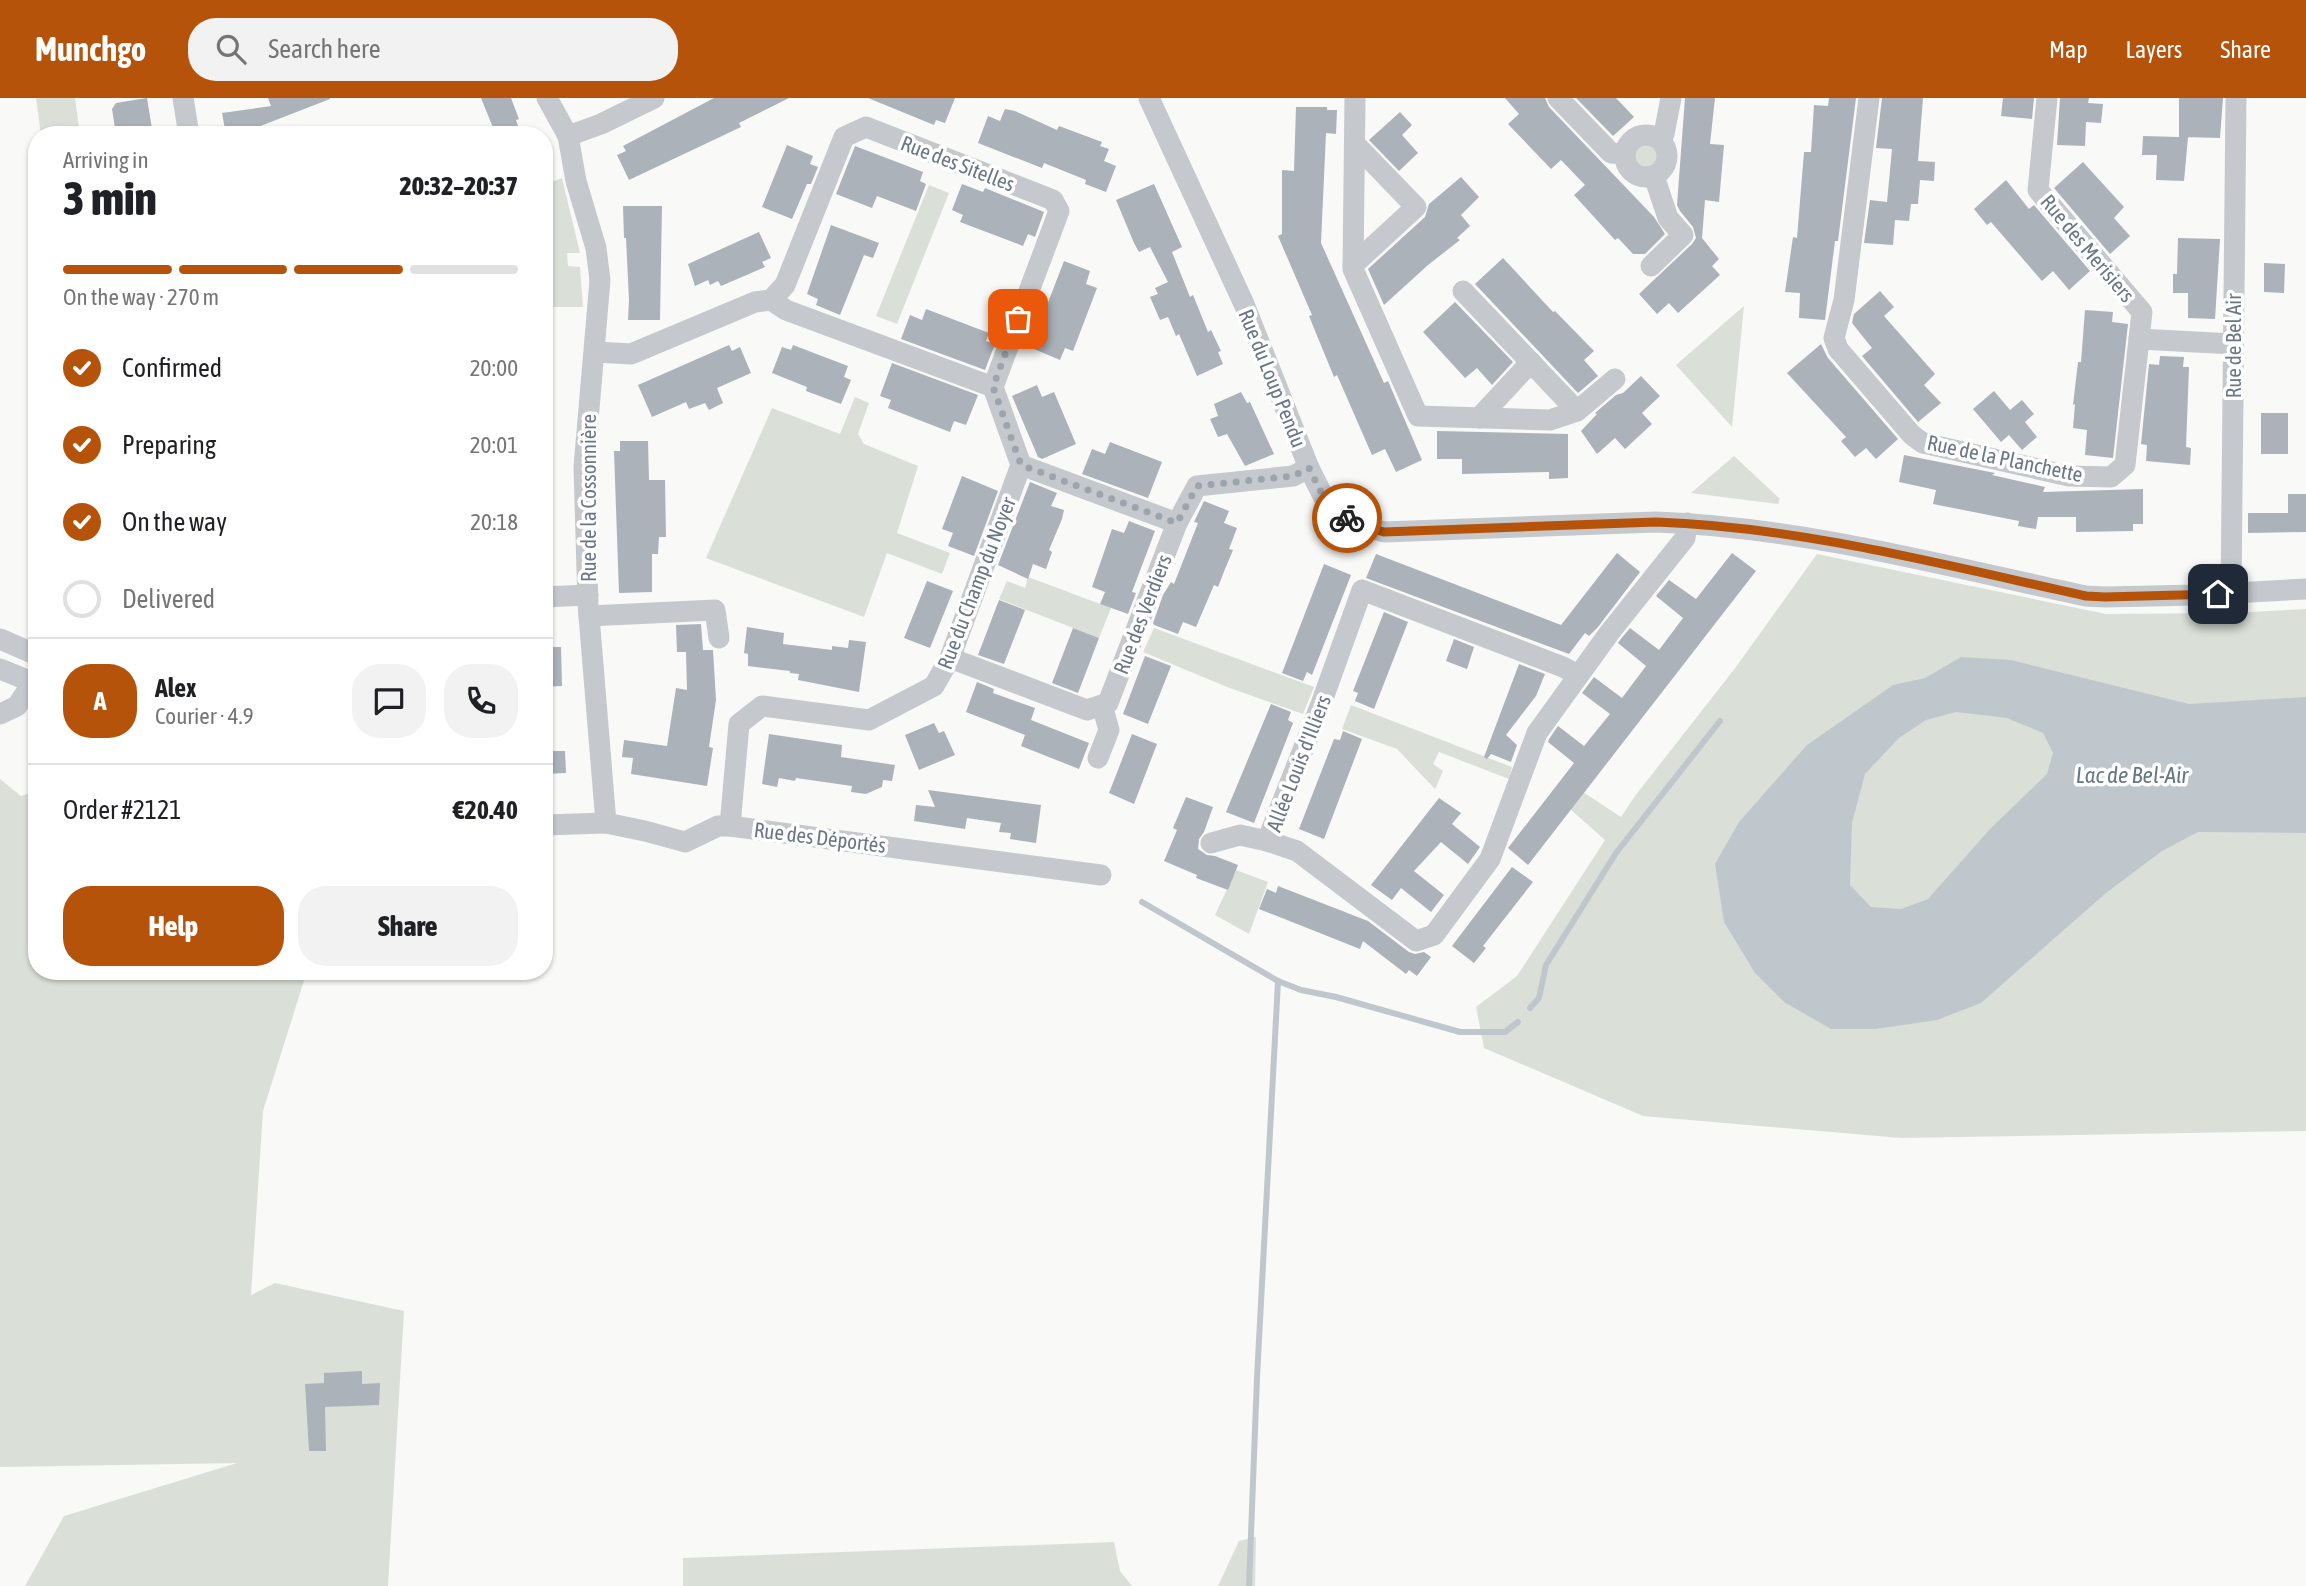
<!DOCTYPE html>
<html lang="en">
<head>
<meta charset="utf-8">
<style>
	body { margin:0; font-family:"Asap Condensed",sans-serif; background:#f2f2f2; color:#202124; height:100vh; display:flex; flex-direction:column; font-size:26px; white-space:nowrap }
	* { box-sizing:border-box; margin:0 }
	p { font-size:23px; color:#757577 }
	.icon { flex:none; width:38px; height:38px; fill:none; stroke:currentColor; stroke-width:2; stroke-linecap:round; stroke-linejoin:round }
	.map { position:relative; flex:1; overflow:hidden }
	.sheet { position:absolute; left:28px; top:28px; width:525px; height:854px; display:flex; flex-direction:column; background:#fff; border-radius:28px; box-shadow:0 2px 5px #0004 }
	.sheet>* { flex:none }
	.pin { position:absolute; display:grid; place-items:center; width:60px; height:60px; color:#fff; margin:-30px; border-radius:14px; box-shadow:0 4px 10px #0006 }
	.courier { position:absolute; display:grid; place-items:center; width:70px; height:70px; margin:-35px; border:5px solid #b45309; border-radius:50%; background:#fff; color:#222; box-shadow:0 2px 9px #0007 }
	.summary em { font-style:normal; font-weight:800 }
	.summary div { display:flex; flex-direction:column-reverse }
	.summary { display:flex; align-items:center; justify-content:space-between; height:119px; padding:0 35px }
	h1 { font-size:46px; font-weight:800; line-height:52px }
	.bar { display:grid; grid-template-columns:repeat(4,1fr); gap:10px 7px; align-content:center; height:84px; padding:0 35px }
	.bar i { height:9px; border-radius:5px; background:#e0e0e0 }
	.bar .current { background:#b45309 }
	.bar p { grid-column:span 4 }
	.line { display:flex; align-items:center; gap:18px; padding:0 35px; border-top:2px solid #e0e0e0 }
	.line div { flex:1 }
	.round { display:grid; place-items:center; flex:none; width:74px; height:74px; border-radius:28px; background:#f2f2f2 }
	ol { padding:0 35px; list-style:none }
	li { display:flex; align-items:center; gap:21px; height:77px }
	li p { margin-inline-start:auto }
	li .icon { padding:7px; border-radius:50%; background:#b45309; color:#fff; stroke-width:4 }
	li:last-child { color:#757577 }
	li i { width:38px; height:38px; border:4px solid #e0e0e0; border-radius:50% }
	.cta { display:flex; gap:14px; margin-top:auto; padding:14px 35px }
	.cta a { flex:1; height:80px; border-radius:28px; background:#b45309; color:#fff; font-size:28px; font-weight:800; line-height:80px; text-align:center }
	.cta a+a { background:#f2f2f2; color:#202124 }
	header { display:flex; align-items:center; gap:42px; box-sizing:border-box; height:98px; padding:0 35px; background:#b45309; color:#fff }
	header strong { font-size:33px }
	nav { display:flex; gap:38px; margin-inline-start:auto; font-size:24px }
	.search { width:490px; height:63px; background:#f2f2f2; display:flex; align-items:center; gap:18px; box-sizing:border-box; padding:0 24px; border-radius:28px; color:#757577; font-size:26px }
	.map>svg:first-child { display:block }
	.green { fill:#dae0d8 }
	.water { fill:#bfc7cd; fill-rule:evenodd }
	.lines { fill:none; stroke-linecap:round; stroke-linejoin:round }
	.stream { stroke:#bfc7cd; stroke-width:6 }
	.building { fill:#acb2b9 }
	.minor { stroke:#c5c8cc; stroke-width:21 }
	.done { stroke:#9ca4ae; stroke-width:7; stroke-dasharray:0 12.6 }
	.route { stroke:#b45309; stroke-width:9 }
	.labels { text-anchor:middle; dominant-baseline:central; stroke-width:7; stroke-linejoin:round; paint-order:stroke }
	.street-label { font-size:21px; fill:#6a7687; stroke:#fff }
	.water-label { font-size:23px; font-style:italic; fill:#667782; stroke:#fff }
</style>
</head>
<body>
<header>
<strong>Munchgo</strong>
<div class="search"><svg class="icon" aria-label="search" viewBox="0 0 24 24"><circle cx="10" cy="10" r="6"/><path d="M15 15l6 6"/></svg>Search here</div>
<nav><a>Map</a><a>Layers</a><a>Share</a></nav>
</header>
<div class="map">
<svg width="2306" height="1488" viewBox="0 0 2306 1488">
	<rect width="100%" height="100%" fill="#f9f9f7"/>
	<g class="green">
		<polygon points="36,0 75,0 80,37 41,37"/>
		<circle cx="1645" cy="59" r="13"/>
		<polygon points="562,80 580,155 567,155 568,168 580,169 583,209 551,209 550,171 544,171 544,87"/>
		<polygon points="929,87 949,95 897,226 876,218"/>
		<polygon points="1744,208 1732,329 1676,267"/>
		<polygon points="855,299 869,305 858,336 864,346 918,368 897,435 950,455 942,476 887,455 864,519 706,460 772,310 840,336"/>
		<polygon points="1734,358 1780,401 1778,406 1691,395"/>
		<polygon points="1817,456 2106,516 2231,515 2306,511 2306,1033 1901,1040 1643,1018 1484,950 1476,909 1517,878 1605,742 1552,695 1563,681 1621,719 1635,698 1736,569"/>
		<polygon points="1028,479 1111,510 1099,540 999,501 1007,483 1025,490"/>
		<polygon points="1154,530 1314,589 1303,616 1227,589 1143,554"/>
		<polygon points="1351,607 1512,669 1509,681 1439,654 1433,666 1443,673 1435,691 1397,651 1342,631"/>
		<polygon points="0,681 21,698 37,693 37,873 307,873 263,1013 251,1197 275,1185 404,1213 388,1488 25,1488 64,1418 237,1365 0,1369"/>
		<polygon points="1236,772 1268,784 1249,836 1215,817"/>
		<polygon points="1256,1439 1255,1488 1218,1488 1239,1443"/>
		<polygon points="1114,1444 1120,1473 1132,1488 683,1488 683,1460"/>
	</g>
	<path class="water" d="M1961,559l50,3 178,44 117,-7v136l-108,-1 -36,19 -56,42 -125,110 -44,17 -61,9h-45l-47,-27 -29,-29 -31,-51 -9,-58 24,-42 68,-77 86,-60 32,-7zM1956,614l51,6 36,15 10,20 -6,21 -57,55 -62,70 -27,10 -30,-2 -21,-22 2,-62 13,-49 34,-36 27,-18z"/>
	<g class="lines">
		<g class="stream">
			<polyline points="1142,804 1278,883 1301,892 1336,899 1460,934 1505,934 1518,924"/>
			<polyline points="1530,910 1539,900 1546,867 1616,755 1720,623"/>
			<polyline points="1249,1488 1257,1280 1278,883"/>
		</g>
	</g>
	<g class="building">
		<polygon points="147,0 153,37 116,37 112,11 116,5"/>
		<polygon points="268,0 330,0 330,1 253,31 254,37 226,37 222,15 271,8"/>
		<polygon points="481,0 511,0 519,21 516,22 521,37 496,37"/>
		<polygon points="714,0 789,0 739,25 741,29 629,82 617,57 626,53 623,48"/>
		<polygon points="868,0 955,0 945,25 936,22 934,27"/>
		<polygon points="1505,0 1545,0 1549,9 1654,119 1665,136 1645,156 1633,156 1618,140 1615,142 1574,97 1585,87 1561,62 1551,71 1508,26 1519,16"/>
		<polygon points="1576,0 1616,0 1634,19 1613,38"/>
		<polygon points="1685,0 1715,0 1710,46 1724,47 1719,104 1705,102 1702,140 1719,161 1712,168 1720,177 1678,215 1669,205 1657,216 1639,196 1692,146 1696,140 1693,129 1680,113 1677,107"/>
		<polygon points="1829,0 1856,0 1838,143 1835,143 1825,222 1799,220 1800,195 1785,194 1793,139 1797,140 1804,54 1811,54 1814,7 1828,8"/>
		<polygon points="1882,0 1923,0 1918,63 1935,64 1934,83 1920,82 1918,106 1911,106 1909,123 1895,122 1893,147 1864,145 1870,102 1887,104 1892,51 1876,50"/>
		<polygon points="2003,0 2034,0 2032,21 2001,18"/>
		<polygon points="2060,0 2089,0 2088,5 2103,6 2101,25 2086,24 2085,48 2057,47"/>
		<polygon points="2179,0 2223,0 2220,40 2185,39 2188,39 2184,83 2156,82 2157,57 2142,57 2143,38 2179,39"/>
		<polygon points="1296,9 1327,9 1327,12 1337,12 1336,36 1326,35 1321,145 1384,285 1388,283 1422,362 1396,374 1385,351 1372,357 1337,277 1334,279 1309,218 1312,217 1278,138 1282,136 1282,72 1294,73"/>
		<polygon points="1005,11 1015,13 1057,32 1059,28 1102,44 1100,48 1109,51 1104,63 1116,68 1106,94 1085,86 1086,82 1044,65 1042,70 978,45 988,18 1000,23"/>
		<polygon points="1400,14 1412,27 1402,37 1418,55 1399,73 1369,42"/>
		<polygon points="787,47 813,58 810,66 818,69 811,86 807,86 792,121 762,109"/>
		<polygon points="855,48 923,74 920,83 926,86 916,113 877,98 872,110 836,96"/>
		<polygon points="2083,64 2124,109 2114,120 2130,138 2110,156 2054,90"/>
		<polygon points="1461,79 1479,99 1461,117 1470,128 1457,140 1460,142 1428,167 1384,207 1368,171 1425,119 1429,106"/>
		<polygon points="2006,82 2029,111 2034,107 2090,173 2069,192 2053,173 2042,183 1991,124 1987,127 1974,111"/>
		<polygon points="962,86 983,94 985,90 1044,114 1035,139 1028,136 1023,148 960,124 963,117 952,112"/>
		<polygon points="1154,86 1182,149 1172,154 1190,199 1193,197 1208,234 1211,232 1221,253 1218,254 1223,266 1197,278 1179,236 1176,238 1168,219 1160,222 1150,199 1158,196 1155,190 1168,184 1150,149 1139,154 1134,145 1116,102"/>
		<polygon points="623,108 662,108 660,222 628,222 629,202 626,140 624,140"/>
		<polygon points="831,127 879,145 873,160 864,157 840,217 816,207 818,201 807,196"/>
		<polygon points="759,134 771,160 762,164 765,169 721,188 718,183 710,187 708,182 695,188 688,166"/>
		<polygon points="2178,140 2220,141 2215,221 2188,220 2188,195 2173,195 2173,176 2177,176"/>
		<polygon points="1503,160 1553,214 1555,213 1594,253 1584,262 1598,278 1578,295 1475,186"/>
		<polygon points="1064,163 1090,173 1086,186 1097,190 1073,253 1065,250 1060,262 1034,251 1042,229 1039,228"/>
		<polygon points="2264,165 2285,166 2284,195 2264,194"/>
		<polygon points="1880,193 1894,209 1884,218 1935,276 1924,287 1941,305 1918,324 1862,258 1872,250 1852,225 1854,216"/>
		<polygon points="1455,204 1513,264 1492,287 1477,270 1465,280 1423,234"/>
		<polygon points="926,211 989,235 986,243 995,246 985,272 901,241 910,217 922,222"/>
		<polygon points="2085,212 2113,214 2112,224 2128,226 2113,360 2085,357 2087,332 2073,330 2075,306 2073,307 2078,264 2081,264"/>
		<polygon points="1821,246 1828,260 1898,341 1876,361 1866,350 1855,359 1841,343 1846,339 1787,275"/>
		<polygon points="729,247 732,253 740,249 751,275 717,290 723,305 709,312 705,305 689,311 686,304 652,319 638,287"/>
		<polygon points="793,247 848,268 844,279 851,282 841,306 806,293 807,289 772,275 782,249 791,252"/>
		<polygon points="2160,258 2184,259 2183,269 2189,269 2186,349 2191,350 2190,367 2146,363 2147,347 2141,346 2149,266 2159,267"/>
		<polygon points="892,265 978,297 966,327 954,323 950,334 888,310 891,302 880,298"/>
		<polygon points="1641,278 1660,298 1642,315 1652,326 1625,351 1615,340 1597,356 1581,333 1597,316 1595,315 1616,297 1623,295"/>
		<polygon points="1037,287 1042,299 1054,294 1076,346 1042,361 1038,359 1012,298"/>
		<polygon points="1994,293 2010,312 2022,302 2034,316 2025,324 2037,339 2022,352 2009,337 2001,344 1973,311"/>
		<polygon points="1241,294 1247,305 1250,304 1274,356 1245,368 1227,336 1218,339 1210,321 1218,318 1214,306"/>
		<rect x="2261" y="315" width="27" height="41"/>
		<polygon points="1437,333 1568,336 1568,380 1549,381 1549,374 1462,376 1462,361 1437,361"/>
		<polygon points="620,343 648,343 649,382 665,382 666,439 659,439 658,456 652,456 652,494 619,495 614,353 620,353"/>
		<polygon points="1110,344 1162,364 1148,400 1082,376 1092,351 1105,356"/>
		<polygon points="1904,357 1995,375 1992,377 2045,389 2043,394 2143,391 2143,426 2133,426 2133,433 2076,434 2076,419 2038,419 2036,431 2018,428 2019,423 1933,406 1936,392 1899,384"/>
		<polygon points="962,378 998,393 974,458 948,448 953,435 942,431"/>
		<polygon points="1030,384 1057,395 1051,408 1064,412 1062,421 1049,452 1052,454 1046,471 1033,466 1028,481 998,467"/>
		<polygon points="2288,396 2306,396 2306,434 2248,435 2248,415 2288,415"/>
		<polygon points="1204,403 1229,413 1224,425 1237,430 1229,451 1233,452 1225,471 1218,489 1214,487 1196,529 1183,524 1178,536 1154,527 1153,525 1163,497 1171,484 1174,486 1198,425 1194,424"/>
		<polygon points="1129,423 1155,433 1132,494 1136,495 1128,516 1100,506 1105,494 1092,489 1112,431 1124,435"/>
		<polygon points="1617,455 1640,474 1598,529 1589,538 1585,535 1569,556 1366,480 1376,456 1561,527"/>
		<polygon points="1732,455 1756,473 1528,767 1508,750 1574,665 1548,644 1549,641 1558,628 1584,648 1610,616 1582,595 1594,579 1622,600 1646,568 1618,545 1620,542 1630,530 1659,552 1683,520 1656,498 1669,482 1696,501"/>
		<polygon points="1324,466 1351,477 1312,577 1307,574 1303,583 1282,575"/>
		<polygon points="927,483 953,493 930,550 904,540"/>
		<polygon points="999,502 1025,512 1004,566 978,557"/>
		<polygon points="1384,514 1408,524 1374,611 1355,603 1358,595 1353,593"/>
		<polygon points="701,526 703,552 713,552 716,602 709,649 713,650 707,688 631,676 633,660 622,659 624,642 667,648 676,590 687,592 686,554 677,554 676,527"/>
		<polygon points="747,529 784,535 783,546 832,552 832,548 848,550 849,542 866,544 859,594 798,582 799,576 790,575 790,573 748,568 748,556 744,555"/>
		<polygon points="1073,530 1099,540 1078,595 1052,585"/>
		<polygon points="1454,541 1474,549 1467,571 1446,563"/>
		<polygon points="544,549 561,549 562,588 544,589"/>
		<polygon points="1145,558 1171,568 1148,626 1123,616"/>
		<polygon points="1519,566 1545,576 1536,598 1506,637 1517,647 1511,664 1491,656 1487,661 1484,659"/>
		<polygon points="977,584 994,591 993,595 1035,610 1031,622 1089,645 1079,671 1021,648 1025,637 966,614"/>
		<polygon points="1271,606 1291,614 1288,622 1293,625 1254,725 1226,714"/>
		<polygon points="934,625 939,635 944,633 955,657 919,672 905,637"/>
		<polygon points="1343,633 1362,641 1324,741 1299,731 1334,641 1340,642"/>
		<polygon points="769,636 842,647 841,659 895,667 892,683 883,682 882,689 866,696 851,694 852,688 796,680 795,683 779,680 777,689 762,686"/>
		<polygon points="1132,636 1157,646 1134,706 1109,695"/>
		<polygon points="544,653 565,653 566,675 544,676"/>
		<polygon points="928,692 1041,707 1036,745 1010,741 1011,735 999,734 1001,725 967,720 965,731 914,723 916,707 935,709"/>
		<polygon points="1186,699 1213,709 1204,734 1199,741 1198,751 1207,757 1215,758 1238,767 1228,792 1196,780 1197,777 1164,763 1177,732 1173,730"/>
		<polygon points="1439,700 1461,715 1452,726 1480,749 1468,766 1441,744 1414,773 1444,797 1431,814 1401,790 1392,802 1371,787"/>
		<polygon points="1512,769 1533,784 1483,848 1486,850 1474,865 1452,848"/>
		<polygon points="1278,788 1368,823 1409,854 1415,856 1424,854 1431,859 1417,878 1409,872 1406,876 1363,843 1360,851 1259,811 1267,791 1276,795"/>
		<polygon points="362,1273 362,1286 380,1285 379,1307 325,1309 326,1353 309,1353 305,1286 324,1285 324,1275"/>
	</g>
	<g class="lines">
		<g class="minor">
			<polyline points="183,0 189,37"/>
			<polyline points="547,0 568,38 576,83 596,150 600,182 584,369 588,506 606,725"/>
			<path d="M1149,0l95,206 65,164 15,30 32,26 28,8 272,-10c145,5 289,44 430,74l19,1 92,-2 109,-6"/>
			<polyline points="1355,0 1353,171 1418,318 1550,322 1577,313 1615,281"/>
			<polyline points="1558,0 1611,55 1624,56"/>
			<polyline points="1869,0 1844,202 1834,240 1838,251 1912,337 1923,345 2069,378 2111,379 2125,367 2142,214 2038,92 2047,0"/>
			<circle cx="1646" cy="58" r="21"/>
			<polyline points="568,38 601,26 654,0"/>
			<polyline points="1660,42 1664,36 1671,0"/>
			<polyline points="1353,167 1416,109 1355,46"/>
			<polyline points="1651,168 1683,137 1668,120 1654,78"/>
			<polyline points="1463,193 1577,313"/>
			<polyline points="771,202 785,187 844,39 866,29 1053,102 1059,113 993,289"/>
			<polyline points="2139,241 2233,246"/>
			<polyline points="595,254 631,256 755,204 771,202 786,212 993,289 1021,367 950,560 934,588 869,622 762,608 739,626 730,728"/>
			<polyline points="1479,320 1531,264"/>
			<polyline points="1177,425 1197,388 1293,378 1309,370"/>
			<polyline points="2231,495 2236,0"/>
			<polyline points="544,499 588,497"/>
			<polyline points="589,518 715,512 719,540"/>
			<polyline points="0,541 37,557"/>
			<polyline points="950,560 1087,612 1108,605 1177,425 1021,367"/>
			<polyline points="0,571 37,586"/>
			<polyline points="1578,577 1563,569 1362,492 1321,606 1267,743 1297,753 1416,843 1434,837 1490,761 1537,635 1610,534 1685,440 1687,425"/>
			<polyline points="0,616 17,608 33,584"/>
			<polyline points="1098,660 1109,632 1102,607"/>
			<polyline points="544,727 606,725 645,733 685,744 718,728 730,728 1101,777"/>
			<polyline points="1211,745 1240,737 1267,743"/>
		</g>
	</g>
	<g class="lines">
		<polyline class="done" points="1018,221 993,289 1021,367 1177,425 1197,388 1293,378 1309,370 1324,400 1347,420"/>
		<path class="route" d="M1347,420l9,6 28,8 272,-10c145,5 289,43 430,74l19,1 113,-3"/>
	</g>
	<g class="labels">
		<g class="street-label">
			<text transform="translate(958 65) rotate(21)">Rue des Sitelles</text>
			<text transform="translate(2088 150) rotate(50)">Rue des Merisiers</text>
			<text transform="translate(2233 248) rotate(-90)">Rue de Bel Air</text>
			<text transform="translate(1273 280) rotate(68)">Rue du Loup Pendu</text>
			<text transform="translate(2005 360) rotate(12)">Rue de la Planchette</text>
			<text transform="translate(588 400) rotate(-90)">Rue de la Cossonnière</text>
			<text transform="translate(976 485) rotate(-69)">Rue du Champ du Noyer</text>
			<text transform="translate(1142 516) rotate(-69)">Rue des Verdiers</text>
			<text transform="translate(1298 665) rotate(-69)">Allée Louis d'Illiers</text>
			<text transform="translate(820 739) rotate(7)">Rue des Déportés</text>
		</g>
		<g class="water-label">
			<text x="2132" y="677">Lac de Bel-Air</text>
		</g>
	</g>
</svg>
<div class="pin" style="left:1018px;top:221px;background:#ea580c"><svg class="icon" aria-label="bag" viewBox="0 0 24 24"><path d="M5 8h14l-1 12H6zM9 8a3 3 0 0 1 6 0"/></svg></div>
<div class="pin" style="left:2218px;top:496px;background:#1f2937"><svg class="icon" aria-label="home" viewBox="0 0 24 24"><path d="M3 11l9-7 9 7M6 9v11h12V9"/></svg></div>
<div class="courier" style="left:1347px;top:420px"><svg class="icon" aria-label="bike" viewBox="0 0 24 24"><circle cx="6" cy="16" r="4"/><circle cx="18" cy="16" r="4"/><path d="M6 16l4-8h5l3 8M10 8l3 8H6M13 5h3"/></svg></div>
<section class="sheet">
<div class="summary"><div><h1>3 min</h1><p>Arriving in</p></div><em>20:32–20:37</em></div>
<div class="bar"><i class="current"></i><i class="current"></i><i class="current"></i><i></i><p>On the way · 270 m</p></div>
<ol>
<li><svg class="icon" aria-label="check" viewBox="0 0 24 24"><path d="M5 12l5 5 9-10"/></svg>Confirmed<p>20:00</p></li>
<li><svg class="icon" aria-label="check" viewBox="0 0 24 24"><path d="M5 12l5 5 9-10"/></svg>Preparing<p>20:01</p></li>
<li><svg class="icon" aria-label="check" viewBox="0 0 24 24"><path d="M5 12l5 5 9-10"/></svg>On the way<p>20:18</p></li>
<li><i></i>Delivered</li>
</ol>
<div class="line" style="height:126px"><b class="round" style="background:#b45309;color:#fff">A</b><div><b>Alex</b><p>Courier · 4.9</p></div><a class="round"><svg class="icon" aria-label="chat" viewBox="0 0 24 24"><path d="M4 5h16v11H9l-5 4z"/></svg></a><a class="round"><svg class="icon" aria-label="phone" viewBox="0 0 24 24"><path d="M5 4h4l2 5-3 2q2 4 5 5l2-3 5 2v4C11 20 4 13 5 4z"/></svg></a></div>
<div class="line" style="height:91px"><div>Order #2121</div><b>€20.40</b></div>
<div class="cta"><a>Help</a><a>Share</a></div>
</section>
</div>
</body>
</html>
